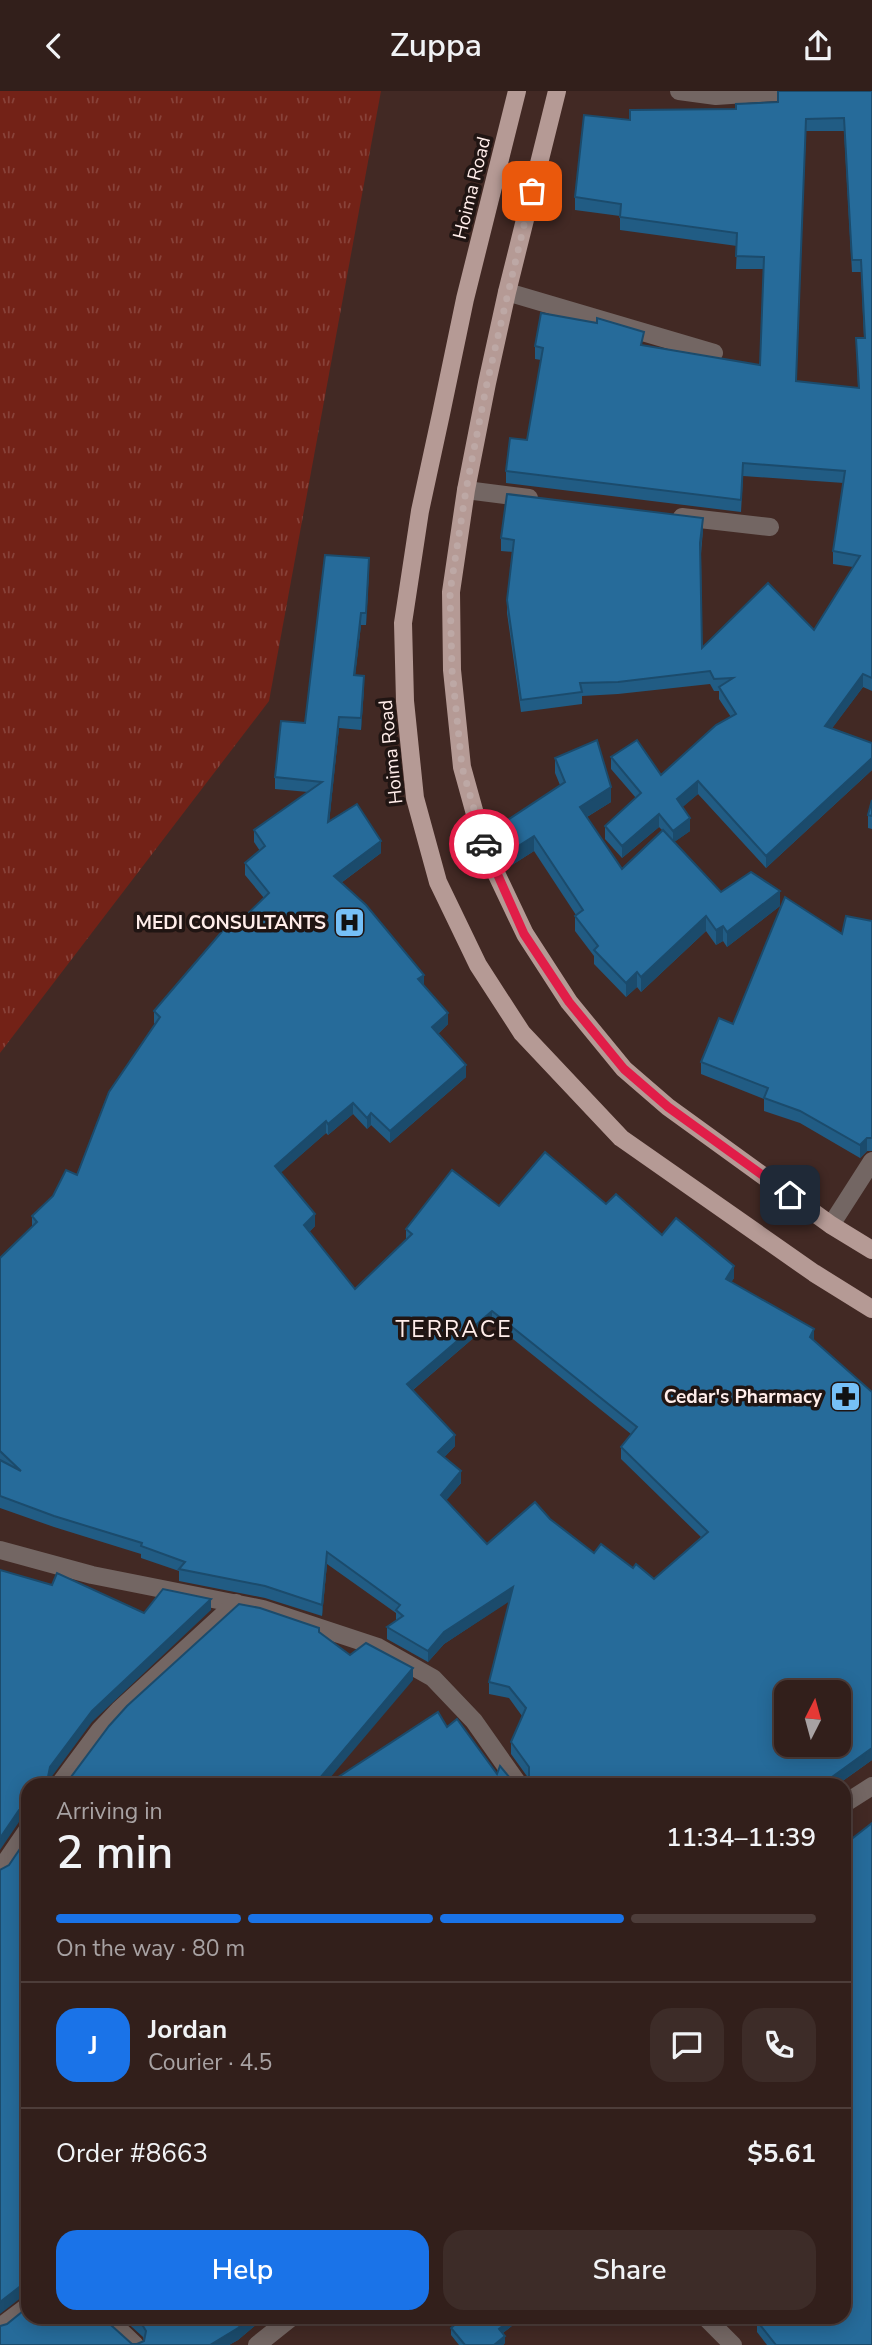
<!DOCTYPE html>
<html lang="en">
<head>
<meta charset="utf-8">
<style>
	body { margin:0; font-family:"Nunito Sans",sans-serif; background:#3d2c28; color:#f1f3f6; height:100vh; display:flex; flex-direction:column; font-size:26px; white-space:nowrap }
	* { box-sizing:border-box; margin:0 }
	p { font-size:23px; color:#a8a2a3 }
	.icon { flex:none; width:38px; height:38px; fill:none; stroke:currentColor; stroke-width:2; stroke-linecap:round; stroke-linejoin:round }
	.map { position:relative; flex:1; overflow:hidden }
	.panel { position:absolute; left:21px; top:1687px; width:830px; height:546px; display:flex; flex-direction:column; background:#321f1b; border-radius:21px; box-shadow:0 4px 18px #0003,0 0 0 2px #4d3d3a }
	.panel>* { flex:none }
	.needle { width:46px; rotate:6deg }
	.tools { position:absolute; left:774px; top:1589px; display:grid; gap:14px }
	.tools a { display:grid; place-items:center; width:77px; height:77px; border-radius:14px; background:#321f1b; box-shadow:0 4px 18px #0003,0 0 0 2px #4d3d3a; font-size:35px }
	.pin { position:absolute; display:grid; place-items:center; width:60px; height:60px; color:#fff; margin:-30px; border-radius:14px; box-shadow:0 4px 10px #0006 }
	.courier { position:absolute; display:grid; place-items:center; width:70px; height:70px; margin:-35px; border:5px solid #e11d48; border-radius:50%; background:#fff; color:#222; box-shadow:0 2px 9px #0007 }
	.summary em { font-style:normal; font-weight:600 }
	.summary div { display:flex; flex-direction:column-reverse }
	.summary { display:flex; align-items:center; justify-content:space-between; height:119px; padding:0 35px }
	h1 { font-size:46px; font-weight:600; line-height:52px }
	.bar { display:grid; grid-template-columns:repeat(4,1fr); gap:10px 7px; align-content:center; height:84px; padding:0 35px }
	.bar i { height:9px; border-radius:5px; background:#4d3d3a }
	.bar .active { background:#1a73e8 }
	.bar p { grid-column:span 4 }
	.line { display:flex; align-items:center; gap:18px; padding:0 35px; border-top:2px solid #4d3d3a }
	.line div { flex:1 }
	.round { display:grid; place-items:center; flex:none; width:74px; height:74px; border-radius:21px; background:#3d2c28 }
	.cta { display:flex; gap:14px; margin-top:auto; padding:14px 35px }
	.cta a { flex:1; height:80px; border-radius:21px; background:#1a73e8; color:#fff; font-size:28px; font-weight:600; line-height:80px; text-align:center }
	.cta a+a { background:#3d2c28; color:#f1f3f6 }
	header { display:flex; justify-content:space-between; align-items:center; height:91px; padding:0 35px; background:#321f1b; font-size:32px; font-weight:600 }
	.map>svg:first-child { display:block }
	.grass { fill:url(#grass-tufts) }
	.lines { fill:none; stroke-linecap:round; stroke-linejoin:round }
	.minor { stroke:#736663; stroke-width:18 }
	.major { stroke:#b59a95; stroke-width:18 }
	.wall { fill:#215c84; fill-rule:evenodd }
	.shaded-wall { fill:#1b4b6c }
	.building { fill:#266b9a; stroke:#1b4b6c; stroke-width:2; fill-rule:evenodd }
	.done { stroke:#bda8a5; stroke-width:7; stroke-dasharray:0 12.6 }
	.route { stroke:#e11d48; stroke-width:9 }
	.labels { text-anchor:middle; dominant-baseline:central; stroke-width:7; stroke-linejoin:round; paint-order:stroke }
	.street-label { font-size:19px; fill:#ffedea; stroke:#201513 }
	.poi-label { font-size:19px; font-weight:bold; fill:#ffedea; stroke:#201513; text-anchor:end }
	.quarter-label { font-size:23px; letter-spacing:2px; fill:#ffedea; stroke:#201513 }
</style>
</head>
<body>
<header><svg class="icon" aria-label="back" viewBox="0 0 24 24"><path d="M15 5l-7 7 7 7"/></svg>Zuppa<svg class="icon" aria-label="share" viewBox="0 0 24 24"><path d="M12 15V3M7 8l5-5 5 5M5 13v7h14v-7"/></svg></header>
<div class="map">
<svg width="872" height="2254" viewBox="0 0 872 2254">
	<defs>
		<pattern id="grass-tufts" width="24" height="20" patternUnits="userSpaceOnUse" patternTransform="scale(1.75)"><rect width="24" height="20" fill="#732217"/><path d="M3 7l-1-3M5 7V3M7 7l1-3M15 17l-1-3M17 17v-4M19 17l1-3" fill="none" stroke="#884239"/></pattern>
	</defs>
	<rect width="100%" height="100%" fill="#422924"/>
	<polygon class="grass" points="0,0 381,0 269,610 0,962"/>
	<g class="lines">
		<g class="minor">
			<polyline points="679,0 716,5 792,0"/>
			<polyline points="507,201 714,262"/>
			<polyline points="466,399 529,407"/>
			<polyline points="682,426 770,436"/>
			<polyline points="831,1134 872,1070"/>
			<polyline points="0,1459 92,1484 263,1518 378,1556 433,1587 474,1630 519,1694"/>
			<polyline points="59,1694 100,1639 119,1619 236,1512"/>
			<polyline points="844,1713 872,1695"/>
			<polyline points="0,1779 28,1738"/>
			<polyline points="106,2226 135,2254"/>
			<polyline points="705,2226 733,2254"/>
			<polyline points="0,2236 28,2215"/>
			<polyline points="257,2254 292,2226"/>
		</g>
		<g class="major">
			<polyline points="517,0 465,208 441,323 420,420 403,532 405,610 415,707 438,791 478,874 522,942 621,1047 814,1182 872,1218"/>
			<polyline points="557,0 507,201 487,292 466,399 451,501 452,579 462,676 485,759 525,843 569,911 624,978 668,1016 831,1134 872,1159"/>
		</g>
	</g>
	<g class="wall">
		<path d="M872,0v600l-9,-4 -31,41 40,15v27l-106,98 -68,-74 -16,13 8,24 -16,11 47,50 59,14 -53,41 -4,-6 -7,4 -10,-14 -65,61 -4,-5 -11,10 -32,-33v-8l-19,-25v-15l1,-1 -42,-64 -22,14 -15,-23v-15l63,-42 -5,-12v-15l56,44 -24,15 35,52 41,-38 -4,-4 -37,31 -17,-19v-13l31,-28 -25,-29v-12l50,18 70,-58 -12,-18v-8h-5l-4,-7 -92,10 -36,2v8l-61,8 -14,-99v-13l6,-48 -12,-1v-13l202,-8 -2,24 1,94 112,-18 39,-63 -20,-3v-13l11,-68 -101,-7 -2,36 -235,-29v-12l21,-31 14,-80 -6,-1v-13l109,-1 116,20 4,-96h-28l1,-23 -117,-16v-14l-45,-6v-13l55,-77 106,-11 42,-7zM806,40h38l8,141h9l3,66h-8l2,50 -62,-7z"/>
		<path d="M369,479l-3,55h-5l-6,50 9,13 -3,42 -22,-2 -10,94 52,31 -40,30 83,102 24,39 -10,10 28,43 -76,66 -19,-18 -4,4 -14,-15 -25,21 -2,-2 -46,40 35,53 -6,6 46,57 51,-49v-11l93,-23 107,-2 128,74 -3,4 83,58 58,52v368l-35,25h-511l121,-58 50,47 18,10 6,1 8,-6 -18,-25v-12l11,-26 -13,-18 -20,-4v-12l20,-81 -65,43 -16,18 -41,-23v-12l9,-6v-8l-69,-49 -5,52 -57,-18 -86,-17v-10l-38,-13v-4l-87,-27 -54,-19v-250l32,-30v-12l45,-41 78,-151 -1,-1v-12l75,-79 35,-34 -19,-23v-12l15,-12 -6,-9v-12l54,-38 -33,-3v-12l30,-54zM492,1231l139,112 -10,13v12l80,78 -47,42 -21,-11 -39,-15 -44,-34 -63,25 -41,-44 15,-17 -17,-26 11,-11 -42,-56z"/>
		<polygon points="872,709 872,738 868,737 868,724"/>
		<polygon points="872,830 872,1060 867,1060 860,1067 800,1032 764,1020 764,1008 701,983 701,971 733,933 842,843"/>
		<polygon points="28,1746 28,2205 22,2206 9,1774"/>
		<polygon points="28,2216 28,2226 102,2226 132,2253 137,2253 144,2250 143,2246 121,2226 265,2226 238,2249 229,2254 0,2254 0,2235 7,2233"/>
		<polygon points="523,2226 503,2242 505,2252 503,2254 459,2254 451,2244 451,2237 456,2233 456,2229"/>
		<polygon points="757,2230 872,2254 767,2254 757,2241"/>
	</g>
	<g class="shaded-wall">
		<polygon points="703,427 703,439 700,465 700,452"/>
		<polygon points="369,467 369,479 366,534 366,522"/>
		<polygon points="361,522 361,534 354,596 354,584"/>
		<polygon points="863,583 863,596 825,647 825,635"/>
		<polygon points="364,585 364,597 361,639 361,627"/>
		<polygon points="339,626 339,637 328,743 328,731"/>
		<polygon points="872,667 872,679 766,777 766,765"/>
		<polygon points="698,690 698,703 677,721 677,708"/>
		<polygon points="611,696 611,711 580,730 580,716"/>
		<polygon points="659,723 659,736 622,767 622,755"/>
		<polygon points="690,727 690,740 673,752 673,740"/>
		<polygon points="534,745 534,760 512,774 512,759"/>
		<polygon points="381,750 381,762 334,797 334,785"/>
		<polygon points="780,800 780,815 727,856 727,841"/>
		<polygon points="706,825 706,840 641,901 641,886"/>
		<polygon points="723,835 723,850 716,854 716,839"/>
		<polygon points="637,881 637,896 626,906 626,892"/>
		<polygon points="424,884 424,895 418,888"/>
		<polygon points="448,922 448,933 432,948 432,936"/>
		<polygon points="466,974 466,986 390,1052 390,1040"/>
		<polygon points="353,1012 353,1023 328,1044 328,1033"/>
		<polygon points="371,1022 371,1034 367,1038 367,1027"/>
		<polygon points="326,1030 326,1042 275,1087 275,1075"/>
		<polygon points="867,1047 867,1060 860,1067 860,1054"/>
		<polygon points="315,1123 315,1135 304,1146 304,1134"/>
		<polygon points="734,1175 734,1187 726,1200 726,1188"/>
		<polygon points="492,1220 492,1231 407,1304 407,1293"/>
		<polygon points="814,1238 814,1250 810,1246"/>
		<polygon points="455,1344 455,1355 438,1373 438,1361"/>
		<polygon points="461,1380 461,1392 441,1416 441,1404"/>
		<polygon points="327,1461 327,1473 322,1525 322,1514"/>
		<polygon points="513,1496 513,1508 444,1553 428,1571 428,1560 444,1541"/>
		<polygon points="211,1508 211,1519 92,1631 50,1688 48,1686 50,1676 92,1620"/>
		<polygon points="413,1577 413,1589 324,1694 314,1694"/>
		<polygon points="872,1657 872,1669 837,1694 821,1694"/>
		<polygon points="28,1715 28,1727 19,1731 0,1759 0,1747 19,1719"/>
		<polygon points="22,2194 22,2206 0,2223 0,2211"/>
		<polygon points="251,2226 265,2226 238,2249 229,2254 210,2254"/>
		<polygon points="514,2226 523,2226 499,2245 499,2238"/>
		<polygon points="505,2245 505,2252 503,2254 494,2254"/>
	</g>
	<g class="building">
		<path d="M778,0h94v587l-9,-4 -38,52 47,17v15l-106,98 -68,-75 -21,18 13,19 -17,13 -14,-17 -37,32 -17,-20 36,-33 -30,-36 26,-17 24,35 55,-50 20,-11 -17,-27 14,-9 -19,1 -4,-8 -92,11 -38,1 2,9 -61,8 -14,-100 7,-60 -13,-2 6,-44 196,24 -3,25 2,105 66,-65 46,47 46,-74 -27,-5 12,-80 -102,-8 -2,37 -235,-29 4,-33 17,2 16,-92 -8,-2 6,-33 56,10v-5l47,14 -3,13 119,20 4,-108 -28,-1 1,-23 -117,-16 1,-13 -46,-7 9,-82 46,5v-10l106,-1v-5l42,-2zM844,27l8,142h9l4,78h-9l3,50 -63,-7 10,-262z"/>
		<path d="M325,464l44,3 -3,55h-5l-7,62 10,1 -3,42 -22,-1 -11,105 29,-18 24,37 -47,35 32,29 58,70 -6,4 30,34 -16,14 34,38 -76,66 -19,-18 -4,5 -14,-15 -25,21 -2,-3 -51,45 40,48 -11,11 51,64 57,-55 -6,-5 46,-59 47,36 46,-54 61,52 10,-10 46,41 14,-17 58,48 -8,13 88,50 -4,8 62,55v356l-51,37h-495l112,-73 9,15 10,-8 40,55 3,-8 15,18 6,1 8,-6v-12l-18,-25 15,-34 -17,-21 -20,-5 24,-95 -69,45 -16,19 -41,-24 16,-11 -7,-6 4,-5 -73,-53 -5,53 -57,-19 -86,-17 6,-7 -44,-16 1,-3 -88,-27 -54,-20v-36l21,11 -21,-20v-193l37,-36 -5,-6 21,-20 13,-26 11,5 32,-83 51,-75 -6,-6 71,-83 4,4 40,-39 -24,-30 20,-17 -11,-16 68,-48 -47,-5 6,-56 24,2zM492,1220l145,116 -16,20 87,85 -54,47 -18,-15 -3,4 -32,-24 -7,9 -44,-34 -15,-17 -48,42 -46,-49 20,-24 -23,-19 17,-17 -48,-51zM786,1601h52v53h-52z"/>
		<polygon points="597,649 611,696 580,716 622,778 663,739 721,801 751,781 780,800 727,841 723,835 716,839 706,825 641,886 637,881 626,892 594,859 598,855 575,825 583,819 534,745 512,759 497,736 565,691 555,667"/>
		<polygon points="872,709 872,725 868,724"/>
		<polygon points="785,806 842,843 846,825 872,830 872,1047 867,1047 860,1054 800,1020 764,1007 768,997 701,971 719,927 733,933"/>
		<polygon points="0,1479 52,1494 57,1482 144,1522 163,1498 211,1508 92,1620 50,1676 48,1686 53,1692 63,1693 68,1690 109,1635 127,1615 239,1513 260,1517 319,1537 319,1541 350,1564 366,1552 413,1577 314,1694 28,1694 28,1715 19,1719 0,1747"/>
		<polygon points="872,1732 872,2254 776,2254 757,2230 761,2226 844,2226 844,1754"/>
		<polygon points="28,1746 28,2193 22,2194 0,2211 0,1779 9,1774"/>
		<polygon points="28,2216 28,2226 102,2226 132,2253 137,2253 144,2250 146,2240 143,2235 134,2226 251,2226 238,2237 210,2254 0,2254 0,2235 7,2233"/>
		<polygon points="460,2226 514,2226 499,2238 505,2245 494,2254 465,2254 451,2237 458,2231 456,2229"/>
	</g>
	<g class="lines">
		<polyline class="done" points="484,753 462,676 452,579 450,501 466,399 487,292 532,100"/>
		<polyline class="route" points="484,753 524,843 569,911 624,978 668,1016 790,1104"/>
	</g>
	<defs>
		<symbol id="hospital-square" viewBox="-11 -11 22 22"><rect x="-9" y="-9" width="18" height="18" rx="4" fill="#76c0f7" stroke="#201513"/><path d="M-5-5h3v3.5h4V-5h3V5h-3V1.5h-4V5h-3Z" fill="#111"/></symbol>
		<symbol id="pharmacy-square" viewBox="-11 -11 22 22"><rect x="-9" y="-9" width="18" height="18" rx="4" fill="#76c0f7" stroke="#201513"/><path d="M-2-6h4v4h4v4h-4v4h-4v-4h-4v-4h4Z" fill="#111"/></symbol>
	</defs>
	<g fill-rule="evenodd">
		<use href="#hospital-square" x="332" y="814" width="35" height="35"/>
		<use href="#pharmacy-square" x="828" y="1288" width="35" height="35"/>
	</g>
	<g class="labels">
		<g class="street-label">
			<text transform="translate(472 97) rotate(-76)">Hoima Road</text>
			<text transform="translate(391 661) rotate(-96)">Hoima Road</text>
		</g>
		<g class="poi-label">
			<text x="326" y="832">MEDI CONSULTANTS</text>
			<text x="822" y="1306">Cedar's Pharmacy</text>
		</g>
		<g class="quarter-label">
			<text x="454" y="1238">TERRACE</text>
		</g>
	</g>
</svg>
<div class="tools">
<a><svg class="needle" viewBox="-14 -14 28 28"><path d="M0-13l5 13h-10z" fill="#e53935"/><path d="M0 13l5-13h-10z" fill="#a8a2a3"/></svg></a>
</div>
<div class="pin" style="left:532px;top:100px;background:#ea580c"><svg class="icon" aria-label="bag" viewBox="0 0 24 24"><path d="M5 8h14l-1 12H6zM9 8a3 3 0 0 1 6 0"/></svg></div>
<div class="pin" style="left:790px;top:1104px;background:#1f2937"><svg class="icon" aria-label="home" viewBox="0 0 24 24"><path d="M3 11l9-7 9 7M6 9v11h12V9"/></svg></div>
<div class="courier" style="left:484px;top:753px"><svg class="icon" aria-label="car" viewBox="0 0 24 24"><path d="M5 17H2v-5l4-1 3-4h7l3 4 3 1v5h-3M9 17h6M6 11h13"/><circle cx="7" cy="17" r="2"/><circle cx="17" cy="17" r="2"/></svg></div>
<section class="panel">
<div class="summary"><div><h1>2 min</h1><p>Arriving in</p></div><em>11:34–11:39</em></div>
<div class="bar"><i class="active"></i><i class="active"></i><i class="active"></i><i></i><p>On the way · 80 m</p></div>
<div class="line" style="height:126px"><b class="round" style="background:#1a73e8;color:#fff">J</b><div><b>Jordan</b><p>Courier · 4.5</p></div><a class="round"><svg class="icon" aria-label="chat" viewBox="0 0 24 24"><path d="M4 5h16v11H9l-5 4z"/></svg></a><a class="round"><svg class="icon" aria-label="phone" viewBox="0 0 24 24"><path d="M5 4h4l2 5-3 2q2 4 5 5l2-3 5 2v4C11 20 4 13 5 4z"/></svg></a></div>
<div class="line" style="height:91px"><div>Order #8663</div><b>$5.61</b></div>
<div class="cta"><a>Help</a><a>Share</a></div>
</section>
</div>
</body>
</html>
